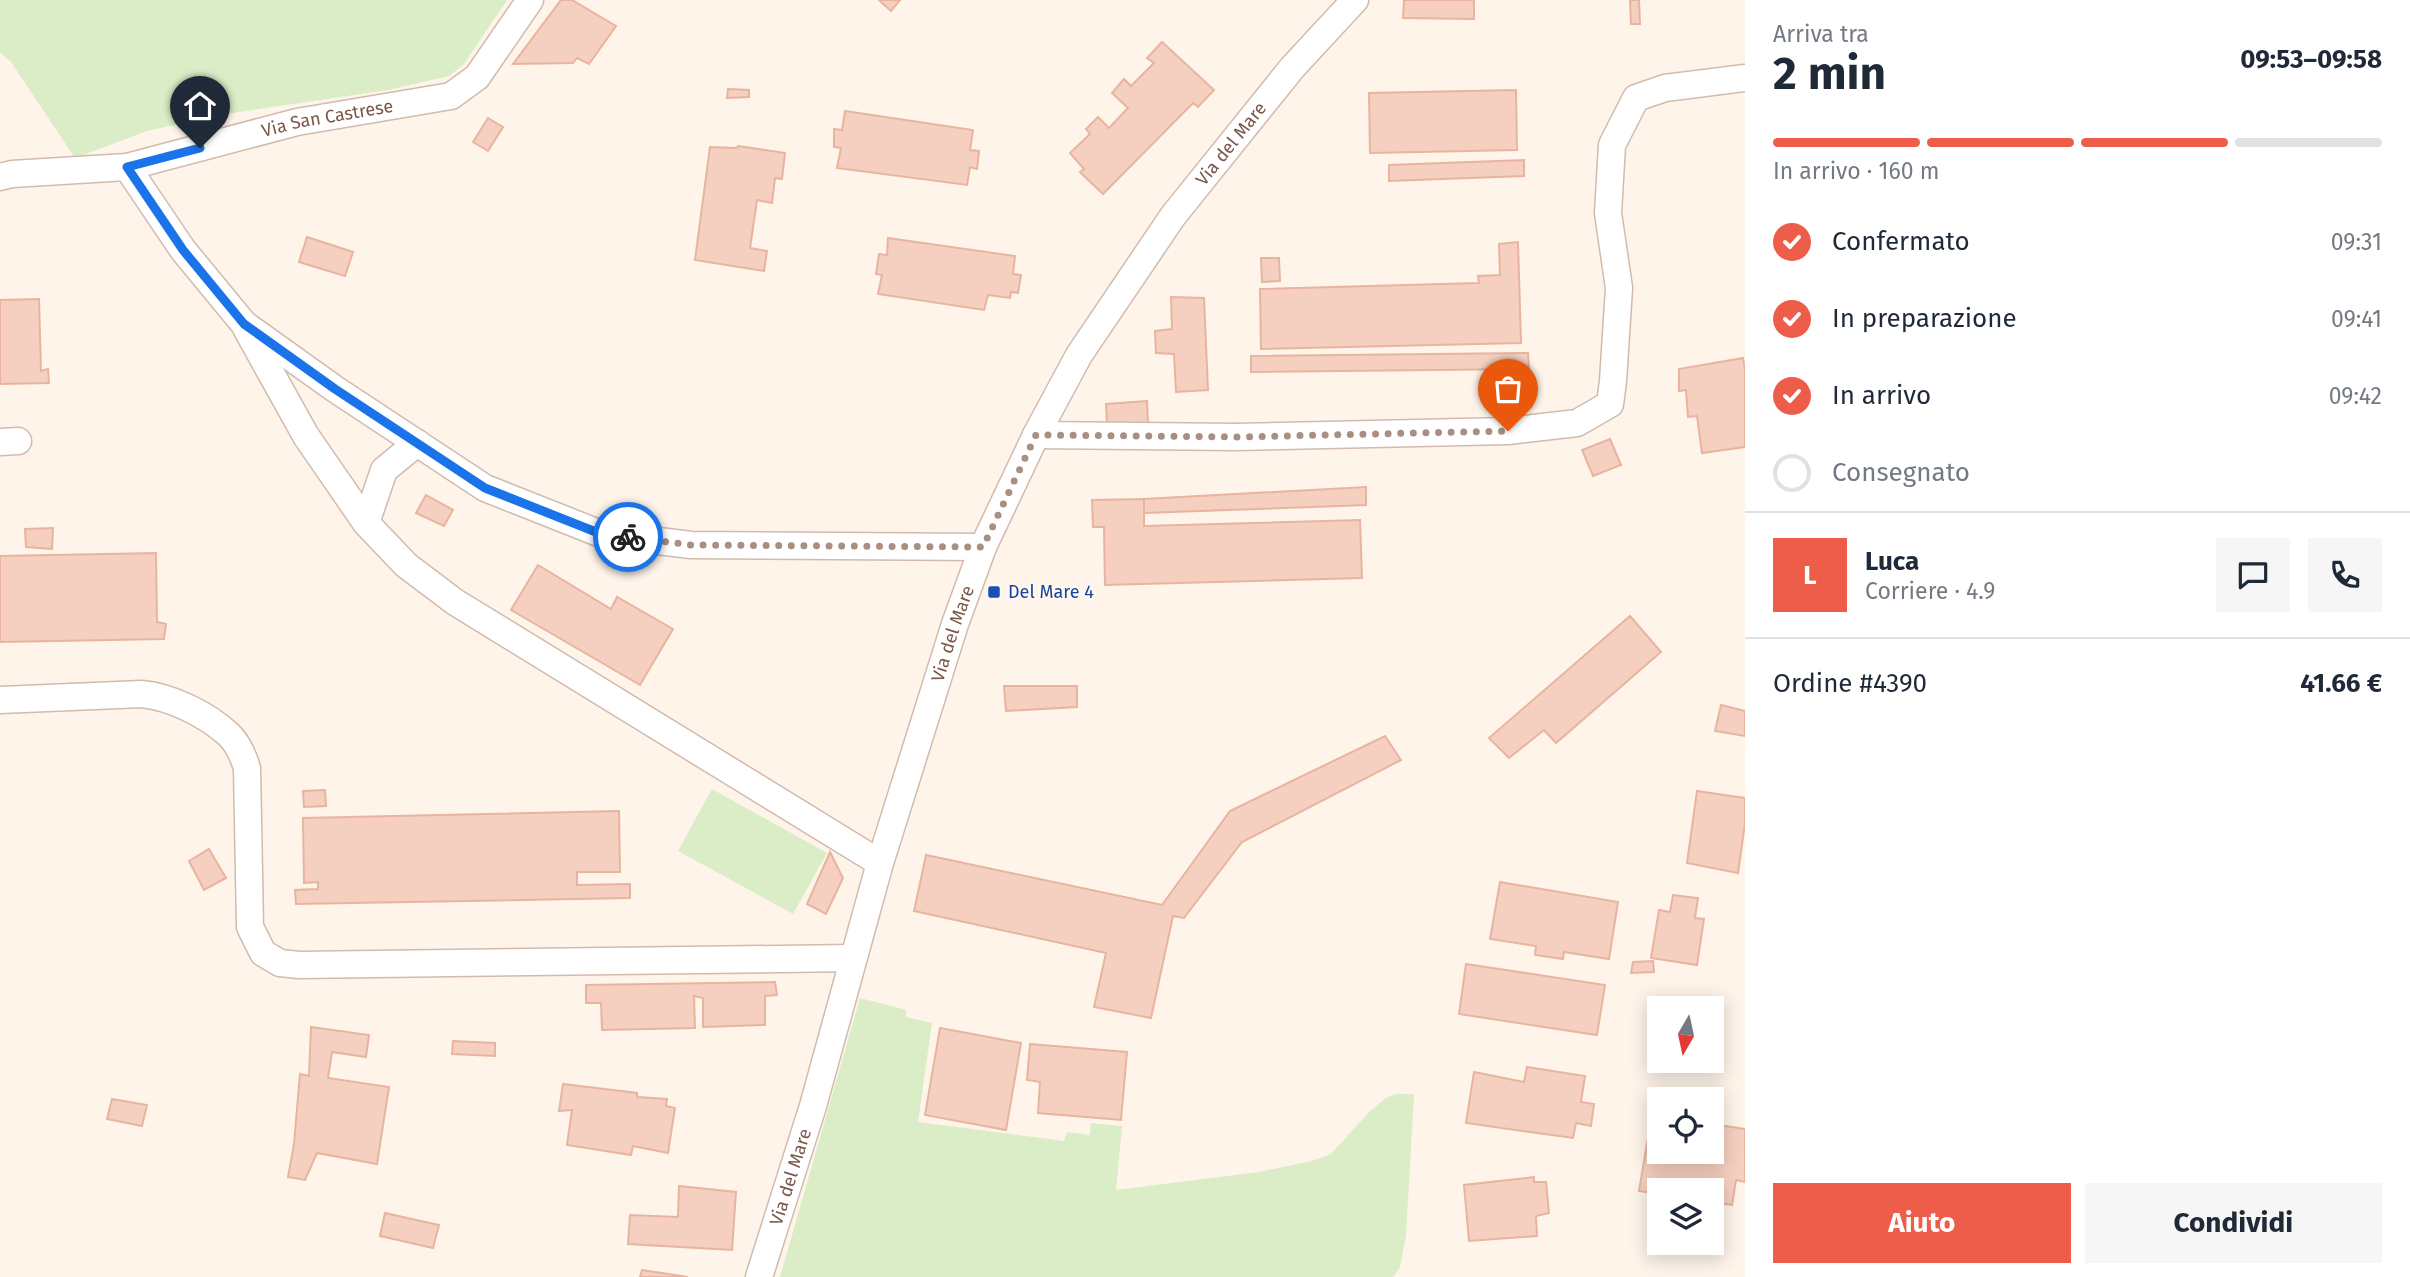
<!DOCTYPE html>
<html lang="it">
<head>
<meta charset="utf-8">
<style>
	body { margin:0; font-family:"Fira Sans",sans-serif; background:#f6f6f7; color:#1f2937; height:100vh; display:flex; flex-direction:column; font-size:26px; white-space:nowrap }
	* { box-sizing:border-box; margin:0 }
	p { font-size:23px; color:#747a83 }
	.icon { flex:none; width:38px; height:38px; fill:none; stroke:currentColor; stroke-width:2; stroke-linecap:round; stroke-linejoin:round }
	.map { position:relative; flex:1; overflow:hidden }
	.details { display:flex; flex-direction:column; background:#fff; width:665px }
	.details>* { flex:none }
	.needle { width:46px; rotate:189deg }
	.fabs { position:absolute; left:1647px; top:996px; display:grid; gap:14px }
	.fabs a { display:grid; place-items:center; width:77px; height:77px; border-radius:0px; background:#fff; box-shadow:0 4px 18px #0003; font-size:35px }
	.pin { position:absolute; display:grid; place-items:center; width:60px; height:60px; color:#fff; margin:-72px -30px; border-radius:50% 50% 50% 0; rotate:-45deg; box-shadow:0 0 7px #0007 }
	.pin .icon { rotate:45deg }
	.courier { position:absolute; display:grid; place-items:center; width:70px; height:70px; margin:-35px; border:5px solid #1a73e8; border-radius:50%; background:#fff; color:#222; box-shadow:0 2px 9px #0007 }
	.head em { font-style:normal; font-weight:700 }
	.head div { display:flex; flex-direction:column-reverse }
	.head { display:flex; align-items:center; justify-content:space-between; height:119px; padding:0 28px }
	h1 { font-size:46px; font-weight:700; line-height:52px }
	.bar { display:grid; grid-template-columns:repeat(4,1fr); gap:10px 7px; align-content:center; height:84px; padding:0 28px }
	.bar i { height:9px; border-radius:5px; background:#e0e1e3 }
	.bar .selected { background:#ed5d49 }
	.bar p { grid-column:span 4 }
	.line { display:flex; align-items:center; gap:18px; padding:0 28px; border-top:2px solid #e0e1e3 }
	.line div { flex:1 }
	.round { display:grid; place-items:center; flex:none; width:74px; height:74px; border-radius:0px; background:#f6f6f7 }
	ol { padding:0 28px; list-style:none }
	li { display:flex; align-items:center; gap:21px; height:77px }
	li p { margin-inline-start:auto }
	li .icon { padding:7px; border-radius:50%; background:#ed5d49; color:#fff; stroke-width:4 }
	li:last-child { color:#747a83 }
	li i { width:38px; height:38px; border:4px solid #e0e1e3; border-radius:50% }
	.primary-button { display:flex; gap:14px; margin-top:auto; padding:14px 28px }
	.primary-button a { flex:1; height:80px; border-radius:0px; background:#ed5d49; color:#fff; font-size:28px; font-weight:700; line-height:80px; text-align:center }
	.primary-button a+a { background:#f6f6f7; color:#1f2937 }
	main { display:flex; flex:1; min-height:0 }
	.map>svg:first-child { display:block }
	.green { fill:#daedc6 }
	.building { fill:#f5d0c0; stroke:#e9b49f; stroke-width:2 }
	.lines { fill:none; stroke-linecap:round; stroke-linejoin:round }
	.street-casing { stroke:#d2baae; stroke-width:29 }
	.street { stroke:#fff; stroke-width:26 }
	.done { stroke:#a98e82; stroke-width:7; stroke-dasharray:0 12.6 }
	.route { stroke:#1a73e8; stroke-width:9 }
	.transit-dot { fill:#1a4fb4; stroke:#fff8f2; stroke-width:2.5 }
	.labels { text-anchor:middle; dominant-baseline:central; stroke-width:5; stroke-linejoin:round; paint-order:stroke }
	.street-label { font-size:18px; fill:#7b574a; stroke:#fff8f2 }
	.transit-label { font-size:18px; fill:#164399; stroke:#fff8f2; text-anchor:start }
</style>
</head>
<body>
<main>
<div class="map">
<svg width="1745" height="1277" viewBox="0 0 1745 1277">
	<rect width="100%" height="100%" fill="#fef4ea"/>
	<g class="green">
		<polygon points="0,0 507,0 464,64 449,76 388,90 219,115 147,131 75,158 11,62 0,52"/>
		<polygon points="712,789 827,853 793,914 678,851"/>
		<polygon points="860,998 906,1010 906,1017 932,1023 918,1122 1064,1141 1067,1132 1090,1135 1091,1123 1122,1126 1116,1190 1259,1172 1312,1161 1331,1154 1370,1111 1386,1098 1395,1094 1414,1094 1406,1235 1400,1267 1393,1277 780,1277"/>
	</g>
	<g class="building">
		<polygon points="561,0 572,0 616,26 589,64 577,58 573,63 513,64"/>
		<polygon points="879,0 900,0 891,11"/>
		<polygon points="1404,0 1474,0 1474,19 1403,18"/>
		<polygon points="1630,0 1639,0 1640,24 1631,24"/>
		<polygon points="1162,42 1214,90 1198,107 1193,103 1103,194 1080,172 1084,169 1070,153 1090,134 1086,129 1098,117 1109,128 1128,108 1112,93 1124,79 1131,86 1154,63 1147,58"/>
		<polygon points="728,89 749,90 749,97 727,98"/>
		<polygon points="1516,90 1517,150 1370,153 1369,93"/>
		<polygon points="845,111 973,130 970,150 979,151 977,169 970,167 967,185 837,168 841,148 834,147 834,129 842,130"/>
		<polygon points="488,118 503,127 488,151 473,142"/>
		<polygon points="738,146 785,153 782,179 775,178 772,203 757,200 750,248 767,251 764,271 695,260 710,147 737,148"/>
		<polygon points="1524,160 1524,176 1389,181 1389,165"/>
		<polygon points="307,237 353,252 345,276 299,262"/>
		<polygon points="888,238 1015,256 1013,274 1021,275 1018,293 1011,292 1010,298 988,295 984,310 878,294 882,275 876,274 879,254 887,255"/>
		<polygon points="1518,242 1521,343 1261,349 1260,289 1479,283 1478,276 1500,275 1499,244"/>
		<polygon points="1261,258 1279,258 1280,281 1262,282"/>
		<polygon points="1171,297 1204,298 1208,390 1176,392 1174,354 1156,353 1155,331 1172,329"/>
		<polygon points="39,299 41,371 48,369 49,383 0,384 0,300"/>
		<polygon points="1528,353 1529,369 1251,372 1251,356"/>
		<polygon points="1743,358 1745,371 1745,447 1702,453 1697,416 1688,417 1686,390 1679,391 1679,369"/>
		<polygon points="1147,401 1148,424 1107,424 1106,404"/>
		<polygon points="1610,439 1621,465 1593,476 1582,450"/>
		<polygon points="1366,487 1366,505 1144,513 1144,499"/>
		<polygon points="426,495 453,510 444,526 416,513"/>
		<polygon points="1144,499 1144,526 1360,520 1362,578 1105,585 1104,527 1093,527 1092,500"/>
		<polygon points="53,528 52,549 26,547 25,529"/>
		<polygon points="156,553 157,622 166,624 164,639 0,642 0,556"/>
		<polygon points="538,565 611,609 617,597 673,629 640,685 511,610"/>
		<polygon points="1630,616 1661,652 1556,743 1544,730 1509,758 1489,738"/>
		<polygon points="1004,686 1077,686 1077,707 1006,711"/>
		<polygon points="1721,705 1745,711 1745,736 1715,731"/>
		<polygon points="1385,736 1401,760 1242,842 1184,918 1173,916 1151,1018 1094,1007 1106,953 914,911 926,855 1162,905 1230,811"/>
		<polygon points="325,790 326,806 304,807 303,791"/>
		<polygon points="1697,791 1745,798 1745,823 1738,873 1687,863"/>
		<polygon points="619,811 620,872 577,872 577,885 630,884 630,898 296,904 295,890 318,889 318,882 304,883 303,818"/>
		<polygon points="209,849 226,878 204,890 189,861"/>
		<polygon points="830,852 843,878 826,914 807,904"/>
		<polygon points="1500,882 1618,902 1609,959 1564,952 1563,959 1535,955 1536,946 1490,939"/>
		<polygon points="1673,895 1698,898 1695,918 1704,919 1697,965 1651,958 1659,910 1670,912"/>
		<polygon points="1653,961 1654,972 1631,973 1633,962"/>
		<polygon points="1466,964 1605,985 1597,1035 1459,1014"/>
		<polygon points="775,982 777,995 765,996 765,1025 703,1027 703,998 694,996 695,1028 602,1030 601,1003 586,1003 586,985"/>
		<polygon points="311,1027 369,1035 366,1057 332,1052 328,1078 389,1087 377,1164 317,1153 305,1180 288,1177 294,1144 300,1074 309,1076"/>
		<polygon points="940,1028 1021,1043 1006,1130 925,1115"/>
		<polygon points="453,1041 495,1043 495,1056 452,1054"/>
		<polygon points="1030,1044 1127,1052 1121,1120 1038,1113 1040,1082 1027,1080"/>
		<polygon points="1527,1067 1585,1076 1581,1102 1594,1104 1591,1126 1576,1123 1573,1138 1466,1123 1474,1072 1524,1082"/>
		<polygon points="563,1084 637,1093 637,1097 667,1099 666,1106 675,1108 668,1153 633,1146 631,1155 567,1145 572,1110 559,1111"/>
		<polygon points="112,1099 147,1105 142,1126 107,1119"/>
		<polygon points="1652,1114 1659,1116 1659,1152 1712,1152 1712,1124 1745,1129 1745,1182 1736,1180 1732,1205 1712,1202 1712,1190 1659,1190 1659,1194 1639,1191"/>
		<polygon points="1534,1177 1534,1182 1546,1182 1549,1213 1536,1216 1537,1236 1469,1241 1464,1185"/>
		<polygon points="679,1186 736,1192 732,1250 628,1244 630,1215 678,1217"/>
		<polygon points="385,1213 439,1225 433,1248 380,1236"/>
		<polygon points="642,1270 688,1277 640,1277"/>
	</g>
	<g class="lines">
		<defs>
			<g id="street">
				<polyline points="127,167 183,250 244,324 335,389 485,488 601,534 691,545 983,547"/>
				<path id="s1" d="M0,177l12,-3 115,-7 170,-45 154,-26 26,-19 53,-77"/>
				<polyline points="247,330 306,436 366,523 406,565 455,602 880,863"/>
				<polyline points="1036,435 1237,437 1508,431 1577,423 1610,404 1613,381 1619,288 1608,213 1612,145 1636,98 1665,88 1745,78"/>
				<polyline points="0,442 18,441"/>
				<polyline points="366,523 384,470 417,443"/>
				<path d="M0,700l142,-6c29,3 64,20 86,40 10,9 15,21 19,34l3,159 13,26 17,10 19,2 554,-7"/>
				<path id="s2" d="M759,1277l54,-171 67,-243 75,-239 28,-77 53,-112 43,-80 94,-139 119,-148 63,-68"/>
			</g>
		</defs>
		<use href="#street" class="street-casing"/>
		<use href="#street" class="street"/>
	</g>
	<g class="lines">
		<polyline class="done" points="628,537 691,545 983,547 1036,435 1237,437 1508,431"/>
		<polyline class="route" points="200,148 127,167 183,250 244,324 335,389 485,488 601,534 628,537"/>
	</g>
	<rect class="transit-dot" x="987" y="585" width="14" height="14" rx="3.5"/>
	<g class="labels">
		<g class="street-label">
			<text stroke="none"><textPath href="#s1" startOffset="334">Via San Castrese</textPath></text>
			<text stroke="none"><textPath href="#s2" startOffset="1239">Via del Mare</textPath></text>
			<text stroke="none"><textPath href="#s2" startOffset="672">Via del Mare</textPath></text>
			<text stroke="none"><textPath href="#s2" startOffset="105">Via del Mare</textPath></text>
		</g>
		<g class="transit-label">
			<text x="1008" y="592">Del Mare 4</text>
		</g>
	</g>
</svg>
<div class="fabs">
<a><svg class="needle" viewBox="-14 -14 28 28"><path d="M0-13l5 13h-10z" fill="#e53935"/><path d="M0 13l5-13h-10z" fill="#747a83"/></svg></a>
<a><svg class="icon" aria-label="locate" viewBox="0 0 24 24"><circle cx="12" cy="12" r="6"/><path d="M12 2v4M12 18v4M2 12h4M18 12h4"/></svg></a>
<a><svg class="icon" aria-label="layers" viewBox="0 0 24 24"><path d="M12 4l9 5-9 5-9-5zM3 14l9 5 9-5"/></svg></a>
</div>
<div class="pin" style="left:1508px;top:431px;background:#ea580c"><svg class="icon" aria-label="bag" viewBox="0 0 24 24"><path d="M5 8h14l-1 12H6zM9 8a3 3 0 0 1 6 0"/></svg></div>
<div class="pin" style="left:200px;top:148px;background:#1f2937"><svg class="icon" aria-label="home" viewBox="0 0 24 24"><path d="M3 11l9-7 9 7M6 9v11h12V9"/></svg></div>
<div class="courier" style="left:628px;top:537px"><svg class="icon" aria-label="bike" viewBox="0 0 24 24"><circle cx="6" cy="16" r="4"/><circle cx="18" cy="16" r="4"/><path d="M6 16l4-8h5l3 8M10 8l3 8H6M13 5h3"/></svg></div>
</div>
<section class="details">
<div class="head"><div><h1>2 min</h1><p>Arriva tra</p></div><em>09:53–09:58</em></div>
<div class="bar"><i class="selected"></i><i class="selected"></i><i class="selected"></i><i></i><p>In arrivo · 160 m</p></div>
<ol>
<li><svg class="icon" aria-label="check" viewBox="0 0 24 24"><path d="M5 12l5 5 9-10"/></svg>Confermato<p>09:31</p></li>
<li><svg class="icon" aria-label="check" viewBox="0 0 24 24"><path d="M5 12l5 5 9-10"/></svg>In preparazione<p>09:41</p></li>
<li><svg class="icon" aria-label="check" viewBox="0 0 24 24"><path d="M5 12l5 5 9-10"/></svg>In arrivo<p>09:42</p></li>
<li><i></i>Consegnato</li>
</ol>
<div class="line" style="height:126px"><b class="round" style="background:#ed5d49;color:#fff">L</b><div><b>Luca</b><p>Corriere · 4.9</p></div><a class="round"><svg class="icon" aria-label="chat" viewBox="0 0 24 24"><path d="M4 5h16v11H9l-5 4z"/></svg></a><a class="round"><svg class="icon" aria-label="phone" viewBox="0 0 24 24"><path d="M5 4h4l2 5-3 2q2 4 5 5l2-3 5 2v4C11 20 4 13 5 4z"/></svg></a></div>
<div class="line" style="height:91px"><div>Ordine #4390</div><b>41.66 €</b></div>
<div class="primary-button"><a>Aiuto</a><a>Condividi</a></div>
</section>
</main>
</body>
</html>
